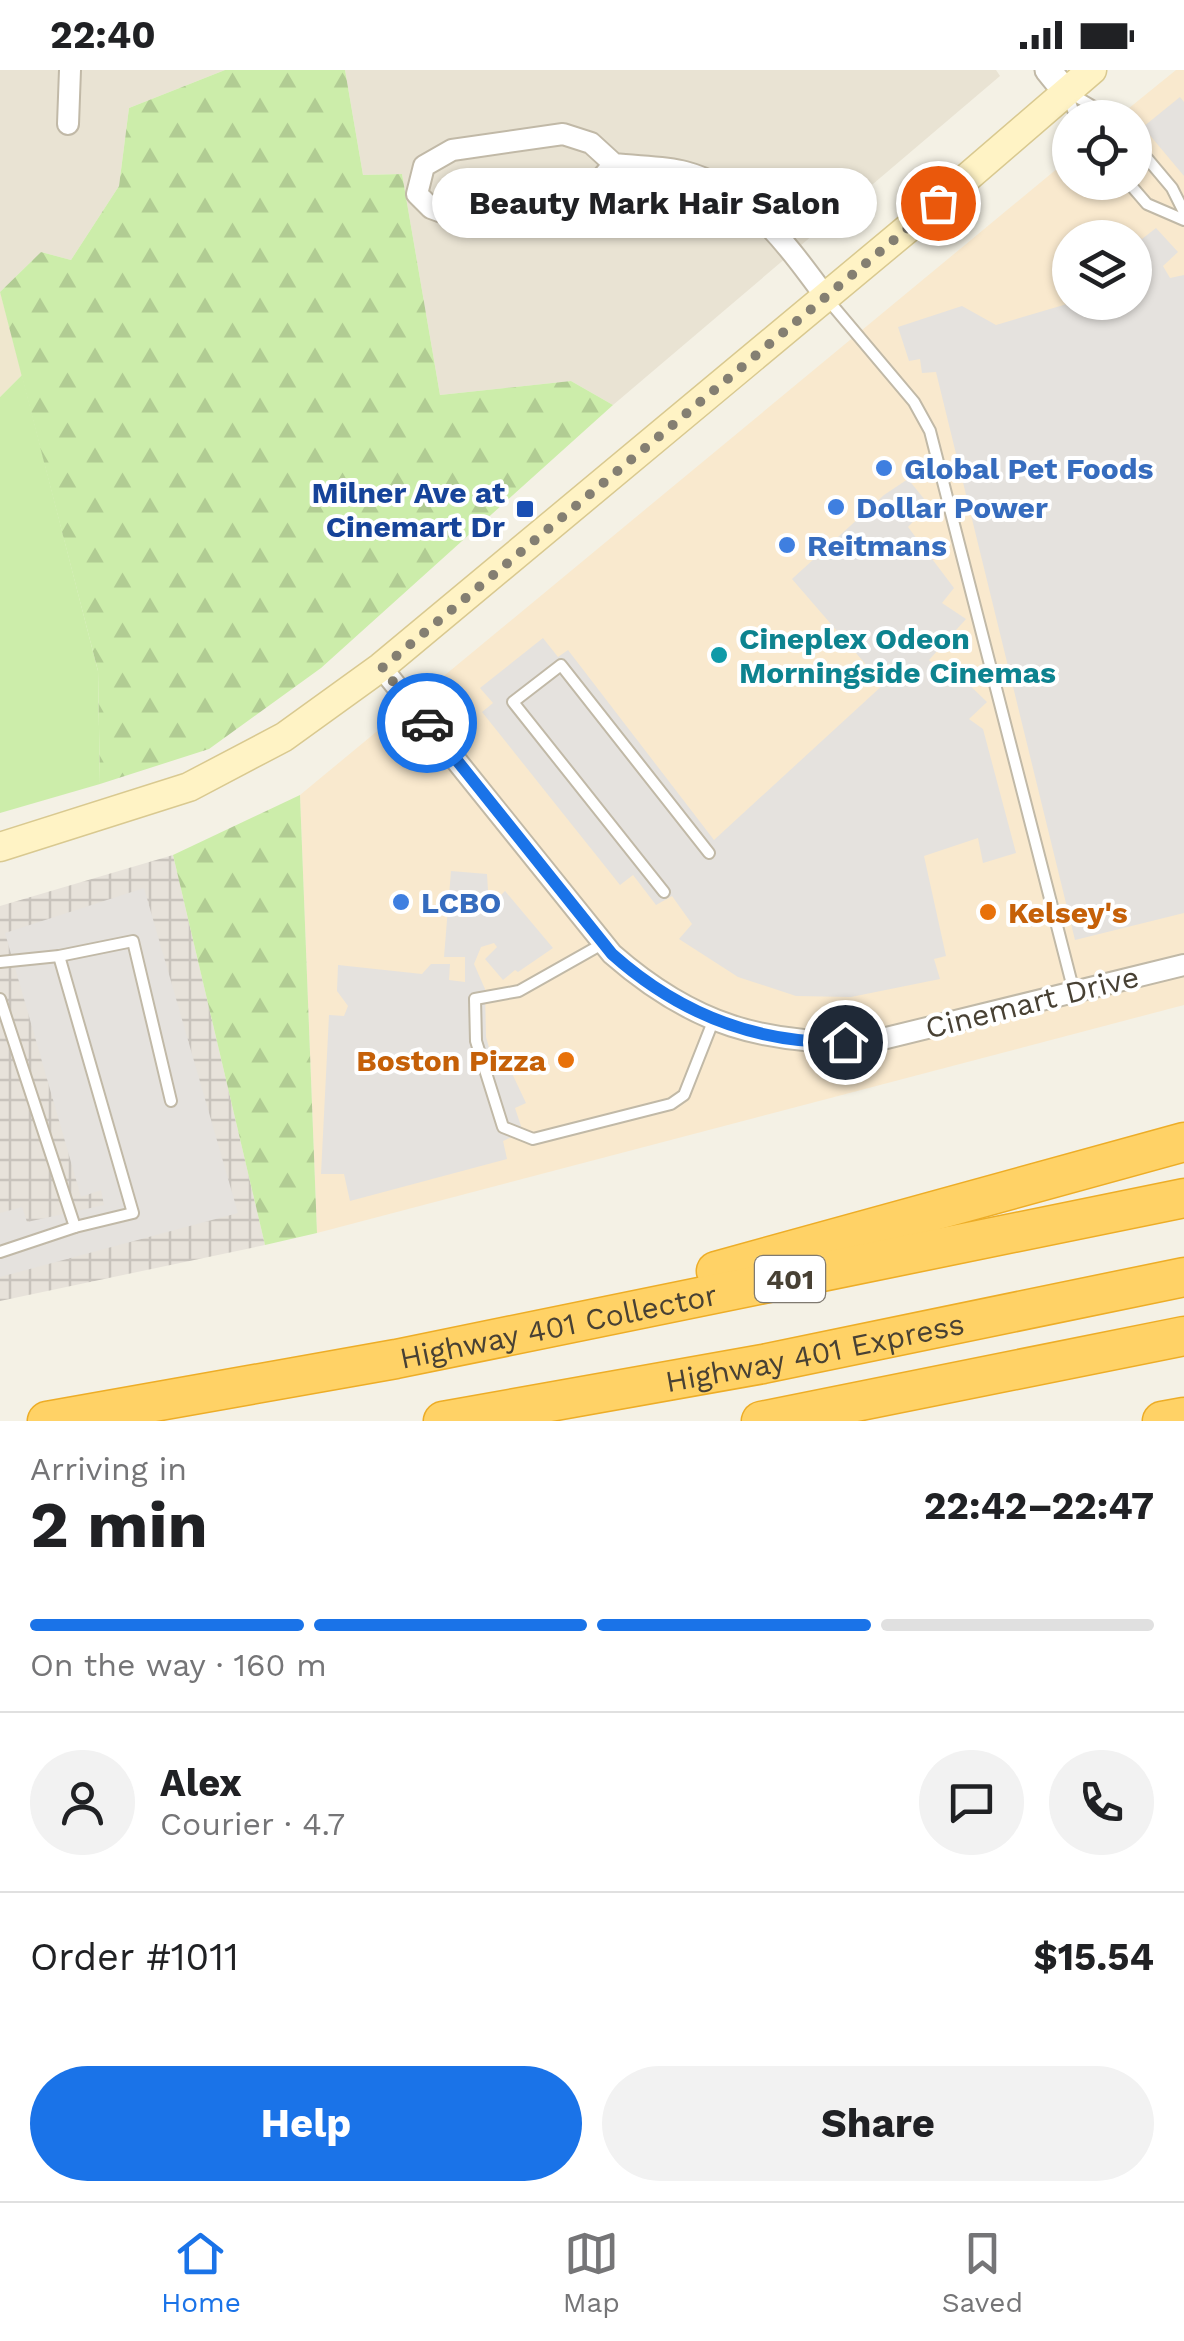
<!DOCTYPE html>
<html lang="en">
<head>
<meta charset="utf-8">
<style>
	body { margin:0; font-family:"Work Sans",sans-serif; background:#f2f2f2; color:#202124; height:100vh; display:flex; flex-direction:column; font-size:38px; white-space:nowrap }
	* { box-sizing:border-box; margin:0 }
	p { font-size:32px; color:#757577 }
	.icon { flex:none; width:55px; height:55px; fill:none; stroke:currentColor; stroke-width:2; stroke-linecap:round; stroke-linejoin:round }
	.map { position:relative; height:1351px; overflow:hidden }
	.side { display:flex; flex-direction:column; background:#fff; flex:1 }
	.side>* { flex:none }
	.buttons { position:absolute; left:1052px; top:30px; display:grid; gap:20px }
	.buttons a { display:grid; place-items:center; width:100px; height:100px; border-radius:50%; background:#fff; box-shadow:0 2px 8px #0004; font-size:50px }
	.pin { position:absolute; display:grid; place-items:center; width:85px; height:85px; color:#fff; margin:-42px; border:5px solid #fff; border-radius:50%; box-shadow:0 2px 10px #0007 }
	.courier { position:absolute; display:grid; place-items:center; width:100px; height:100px; margin:-50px; border:8px solid #1a73e8; border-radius:50%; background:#fff; color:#222; box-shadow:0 2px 12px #0007 }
	.bubble { position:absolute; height:70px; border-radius:35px; background:#fff; box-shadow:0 2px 8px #0004; font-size:32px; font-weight:700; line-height:70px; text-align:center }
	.headline em { font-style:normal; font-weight:700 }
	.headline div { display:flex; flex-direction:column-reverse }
	.headline { display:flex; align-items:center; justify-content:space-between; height:170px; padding:0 30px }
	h1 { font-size:65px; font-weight:700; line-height:75px }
	.bar { display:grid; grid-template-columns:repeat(4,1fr); gap:15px 10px; align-content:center; height:120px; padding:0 30px }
	.bar i { height:12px; border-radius:8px; background:#e0e0e0 }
	.bar .on { background:#1a73e8 }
	.bar p { grid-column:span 4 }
	.line { display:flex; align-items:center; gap:25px; padding:0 30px; border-top:2px solid #e0e0e0 }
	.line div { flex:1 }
	.round { display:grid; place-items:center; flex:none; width:105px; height:105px; border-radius:52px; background:#f2f2f2 }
	.button { display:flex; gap:20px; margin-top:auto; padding:20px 30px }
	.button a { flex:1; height:115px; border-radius:60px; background:#1a73e8; color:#fff; font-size:40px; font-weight:700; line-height:115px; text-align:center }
	.button a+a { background:#f2f2f2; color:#202124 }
	.status { display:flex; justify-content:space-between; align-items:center; height:70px; padding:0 50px; background:#fff; direction:ltr }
	.status svg { height:28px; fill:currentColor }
	.tabs { display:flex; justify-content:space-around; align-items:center; height:140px; border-top:2px solid #e0e0e0; background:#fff; font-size:28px; color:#757577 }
	.tabs a { display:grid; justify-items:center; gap:5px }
	.tabs .on { color:#1a73e8 }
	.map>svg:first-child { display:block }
	.residential { fill:#e9e3d3 }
	.commercial { fill:#f9e9ce; fill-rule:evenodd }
	.industrial { fill:url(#industrial-grid) }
	.education { fill:#efe7ce }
	.green { fill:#ccedaa }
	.forest { fill:url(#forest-firs) }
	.parking { fill:#e5e2de }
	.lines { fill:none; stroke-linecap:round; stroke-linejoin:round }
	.service-casing { stroke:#c1b9a7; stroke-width:14 }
	.minor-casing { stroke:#c1b9a7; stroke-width:24 }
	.tertiary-casing { stroke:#c1b9a7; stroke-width:29 }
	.secondary-casing { stroke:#d9c990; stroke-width:31 }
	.motorway-casing { stroke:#edad27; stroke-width:41 }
	.service { stroke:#fff; stroke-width:10 }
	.minor { stroke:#fff; stroke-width:20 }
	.tertiary { stroke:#fff; stroke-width:25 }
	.secondary { stroke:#fff3c5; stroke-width:28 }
	.motorway { stroke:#ffd266; stroke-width:38 }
	.done { stroke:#847f72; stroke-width:10; stroke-dasharray:0 18 }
	.route { stroke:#1a73e8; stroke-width:12 }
	.shop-dot { fill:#3f7fe0; stroke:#fff; stroke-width:4 }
	.transit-dot { fill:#1a4fb4; stroke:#fff; stroke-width:4 }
	.culture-dot { fill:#0f9aa8; stroke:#fff; stroke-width:4 }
	.food-dot { fill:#e8710a; stroke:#fff; stroke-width:4 }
	.labels { text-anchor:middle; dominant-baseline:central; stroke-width:8; stroke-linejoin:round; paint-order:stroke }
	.shield { fill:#fff; stroke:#7f7a71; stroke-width:2.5 }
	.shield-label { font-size:28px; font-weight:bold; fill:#484134 }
	.shop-label { font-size:30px; font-weight:bold; fill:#366cbe; stroke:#fff; text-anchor:start }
	.transit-label { font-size:30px; font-weight:bold; fill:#164399; stroke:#fff; text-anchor:end }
	.culture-label { font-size:30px; font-weight:bold; fill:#0d838f; stroke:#fff; text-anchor:start }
	.food-label { font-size:30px; font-weight:bold; fill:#c56008; stroke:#fff; text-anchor:start }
	.street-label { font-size:30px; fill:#484134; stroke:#fff }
</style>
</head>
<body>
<div class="status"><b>22:40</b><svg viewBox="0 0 49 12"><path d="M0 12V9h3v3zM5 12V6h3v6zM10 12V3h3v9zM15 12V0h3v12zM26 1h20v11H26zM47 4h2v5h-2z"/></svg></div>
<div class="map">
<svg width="1184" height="1351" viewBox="0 0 1184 1351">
	<defs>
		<pattern id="industrial-grid" width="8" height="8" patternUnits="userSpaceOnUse" patternTransform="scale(2.5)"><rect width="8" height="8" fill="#e7e2da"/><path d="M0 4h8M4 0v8" fill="none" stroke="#c8c3bc"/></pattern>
		<pattern id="forest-firs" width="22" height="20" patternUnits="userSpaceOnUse" patternTransform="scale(2.5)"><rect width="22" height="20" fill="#ccedaa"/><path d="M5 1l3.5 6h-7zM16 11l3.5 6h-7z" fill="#b1cc93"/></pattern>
	</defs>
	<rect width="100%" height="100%" fill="#f4f1e5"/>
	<g class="residential">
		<polygon points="0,0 225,0 129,38 119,116 71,190 41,182 0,222"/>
		<polygon points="345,0 996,0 1000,6 613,335 571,311 440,325 402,104 363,105"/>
	</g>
	<path class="commercial" d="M1176,0h8v935l-867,228 -17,-438 770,-637v24h65v-64l-17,-1zM1070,168h65v64h-65z"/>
	<polygon class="industrial" points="173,785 265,1175 0,1231 0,836"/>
	<polygon class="education" points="0,221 22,305 0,327"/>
	<polygon class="green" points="22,305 98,601 100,714 0,743 0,327"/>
	<g class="forest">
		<polygon points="225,0 345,0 363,105 402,104 440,325 571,311 613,335 321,598 209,679 100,714 98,601 0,222 41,182 71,190 119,116 129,38"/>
		<polygon points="300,725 317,1163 265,1175 173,785"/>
	</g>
	<g class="parking">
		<polygon points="1180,27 1184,32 1184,106 1143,57"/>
		<polygon points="1156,158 1178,182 1163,196 1170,208 1184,205 1184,843 1075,870 936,302 922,303 920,289 909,291 898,257 962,236 996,255 1067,234 1055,218 1070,207 1070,232 1135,232 1135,168 1120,167 1130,159 1142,169"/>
		<polygon points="908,409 929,435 908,457 954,518 942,533 966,549 929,590 947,607 956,602 987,632 969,649 983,659 1016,783 983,793 978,768 924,786 946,886 934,889 940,909 851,927 796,926 738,907 679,869 692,854 672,826 656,835 633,805 620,815 482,642 493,633 480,618 543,568 558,587 568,580 714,770 897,602 888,594 875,605 792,509 884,425"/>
		<polygon points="451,801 487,804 489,837 505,821 553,878 518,902 515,900 503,910 485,889 497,877 494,873 481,877 474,894 485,919 486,967 496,1001 509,997 526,1033 515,1038 523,1062 503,1071 507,1089 350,1131 344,1104 321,1104 329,945 344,946 348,936 337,921 338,895 422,904 431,894 450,894 449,910 465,912 465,887 444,887"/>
		<polygon points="144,818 238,1143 0,1207 0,1143 22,1137 27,1152 104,1135 101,1120 81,1127 5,863"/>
	</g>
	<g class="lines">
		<defs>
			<g id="service">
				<polyline points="1070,23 1113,48"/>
				<polyline points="1068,27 1076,48"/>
				<polyline points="1135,74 1172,118 1184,142"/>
				<polyline points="1128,112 1147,134 1184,150"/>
				<polyline points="828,230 914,332 930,361 1074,922"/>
				<polyline points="664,822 513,632 561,595 709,783"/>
				<polyline points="604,873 519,921 475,929 476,971 503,1057 533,1069 671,1034 684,1025 714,949"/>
				<polyline points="59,886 133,1143 75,1157"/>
				<polyline points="0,892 59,886 133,871 171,1031"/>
				<polyline points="0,929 75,1157 0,1182"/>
			</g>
			<g id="minor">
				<polyline points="68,54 70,0"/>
				<path d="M614,94l-23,-21 -28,-9 -111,16 -28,16 -7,28 14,14 30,11 125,-23 28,-32c23,3 49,2 71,8 62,16 103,74 140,124"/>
				<path d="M381,597l231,287c81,71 152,91 258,88l314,-77"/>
			</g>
			<polyline id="tertiary" points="1048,0 1065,21"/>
			<polyline id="secondary" points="0,777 189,717 284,667 381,597 912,155 1092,0"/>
			<g id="motorway">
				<polyline points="716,1201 1184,1072"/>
				<path id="s1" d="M47,1351l349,-62 788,-161"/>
				<path id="s2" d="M443,1351l320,-57 421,-87"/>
				<polyline points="761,1351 1184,1266"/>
				<polyline points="1162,1351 1184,1347"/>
			</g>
		</defs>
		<use href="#service" class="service-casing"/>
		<use href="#minor" class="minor-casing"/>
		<use href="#tertiary" class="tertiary-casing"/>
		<use href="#secondary" class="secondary-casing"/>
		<use href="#motorway" class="motorway-casing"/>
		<use href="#service" class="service"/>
		<use href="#minor" class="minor"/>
		<use href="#tertiary" class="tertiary"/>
		<use href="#secondary" class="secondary"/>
		<use href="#motorway" class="motorway"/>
	</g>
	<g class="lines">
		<polyline class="done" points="427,653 382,598 938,133"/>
		<path class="route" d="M427,653l185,231c66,59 143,90 233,88"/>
	</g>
	<g class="shop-dot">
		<circle cx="884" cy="398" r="10"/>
		<circle cx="836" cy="437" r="10"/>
		<circle cx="787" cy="475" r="10"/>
		<circle cx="401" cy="832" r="10"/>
	</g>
	<rect class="transit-dot" x="515" y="429" width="20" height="20" rx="5"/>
	<circle class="culture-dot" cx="719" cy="585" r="10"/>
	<g class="food-dot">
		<circle cx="988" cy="842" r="10"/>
		<circle cx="566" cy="990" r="10"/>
	</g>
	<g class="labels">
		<rect class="shield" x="755" y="1186" width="70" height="46" rx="8"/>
		<g class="shield-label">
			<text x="790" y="1209">401</text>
		</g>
		<g class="shop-label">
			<text x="904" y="398">Global Pet Foods</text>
			<text x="856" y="437">Dollar Power</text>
			<text x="807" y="475">Reitmans</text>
			<text x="421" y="832">LCBO</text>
		</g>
		<g class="transit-label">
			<text x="505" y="422">Milner Ave at<tspan x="505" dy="34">Cinemart Dr</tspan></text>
		</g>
		<g class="culture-label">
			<text x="739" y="568">Cineplex Odeon<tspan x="739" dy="34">Morningside Cinemas</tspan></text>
		</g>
		<g class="food-label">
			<text x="1008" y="842">Kelsey's</text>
			<text x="546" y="990" text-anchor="end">Boston Pizza</text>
		</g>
		<g class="street-label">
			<text transform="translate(1032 932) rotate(-14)">Cinemart Drive</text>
			<text stroke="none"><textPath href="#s1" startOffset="520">Highway 401 Collector</textPath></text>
			<text stroke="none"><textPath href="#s2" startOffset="378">Highway 401 Express</textPath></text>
		</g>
	</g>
</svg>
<div class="buttons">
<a><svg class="icon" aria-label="locate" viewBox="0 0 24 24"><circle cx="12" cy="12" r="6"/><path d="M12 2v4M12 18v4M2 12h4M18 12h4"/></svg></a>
<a><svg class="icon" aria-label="layers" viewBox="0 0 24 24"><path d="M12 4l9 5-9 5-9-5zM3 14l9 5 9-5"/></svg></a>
</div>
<div class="pin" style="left:938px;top:133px;background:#ea580c"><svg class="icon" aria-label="bag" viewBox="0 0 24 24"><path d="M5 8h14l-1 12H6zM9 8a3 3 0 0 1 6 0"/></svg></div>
<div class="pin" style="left:845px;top:972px;background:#1f2937"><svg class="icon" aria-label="home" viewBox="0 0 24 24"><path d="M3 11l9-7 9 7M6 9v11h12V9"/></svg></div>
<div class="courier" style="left:427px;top:653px"><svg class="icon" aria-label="car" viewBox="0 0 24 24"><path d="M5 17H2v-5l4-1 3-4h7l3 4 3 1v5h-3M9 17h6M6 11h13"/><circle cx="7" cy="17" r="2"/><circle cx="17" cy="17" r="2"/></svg></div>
<div class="bubble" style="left:432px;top:98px;width:445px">Beauty Mark Hair Salon</div>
</div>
<section class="side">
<div class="headline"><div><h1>2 min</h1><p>Arriving in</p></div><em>22:42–22:47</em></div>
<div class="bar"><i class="on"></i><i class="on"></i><i class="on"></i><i></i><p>On the way · 160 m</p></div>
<div class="line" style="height:180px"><a class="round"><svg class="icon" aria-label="person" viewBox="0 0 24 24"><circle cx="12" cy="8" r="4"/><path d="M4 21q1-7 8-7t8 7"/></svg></a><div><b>Alex</b><p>Courier · 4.7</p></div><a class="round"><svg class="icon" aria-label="chat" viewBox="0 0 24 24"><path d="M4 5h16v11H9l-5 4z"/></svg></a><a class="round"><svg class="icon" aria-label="phone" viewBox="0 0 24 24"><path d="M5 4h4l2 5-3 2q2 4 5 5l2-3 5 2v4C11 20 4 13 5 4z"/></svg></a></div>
<div class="line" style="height:130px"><div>Order #1011</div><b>$15.54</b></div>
<div class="button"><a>Help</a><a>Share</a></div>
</section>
<nav class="tabs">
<a class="on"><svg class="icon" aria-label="home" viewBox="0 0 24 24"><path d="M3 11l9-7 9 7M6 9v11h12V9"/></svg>Home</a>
<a><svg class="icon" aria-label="map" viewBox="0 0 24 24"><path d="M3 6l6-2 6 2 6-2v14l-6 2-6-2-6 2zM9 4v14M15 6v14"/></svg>Map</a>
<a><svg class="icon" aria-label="saved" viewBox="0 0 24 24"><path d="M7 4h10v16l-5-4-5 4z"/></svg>Saved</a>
</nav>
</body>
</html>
